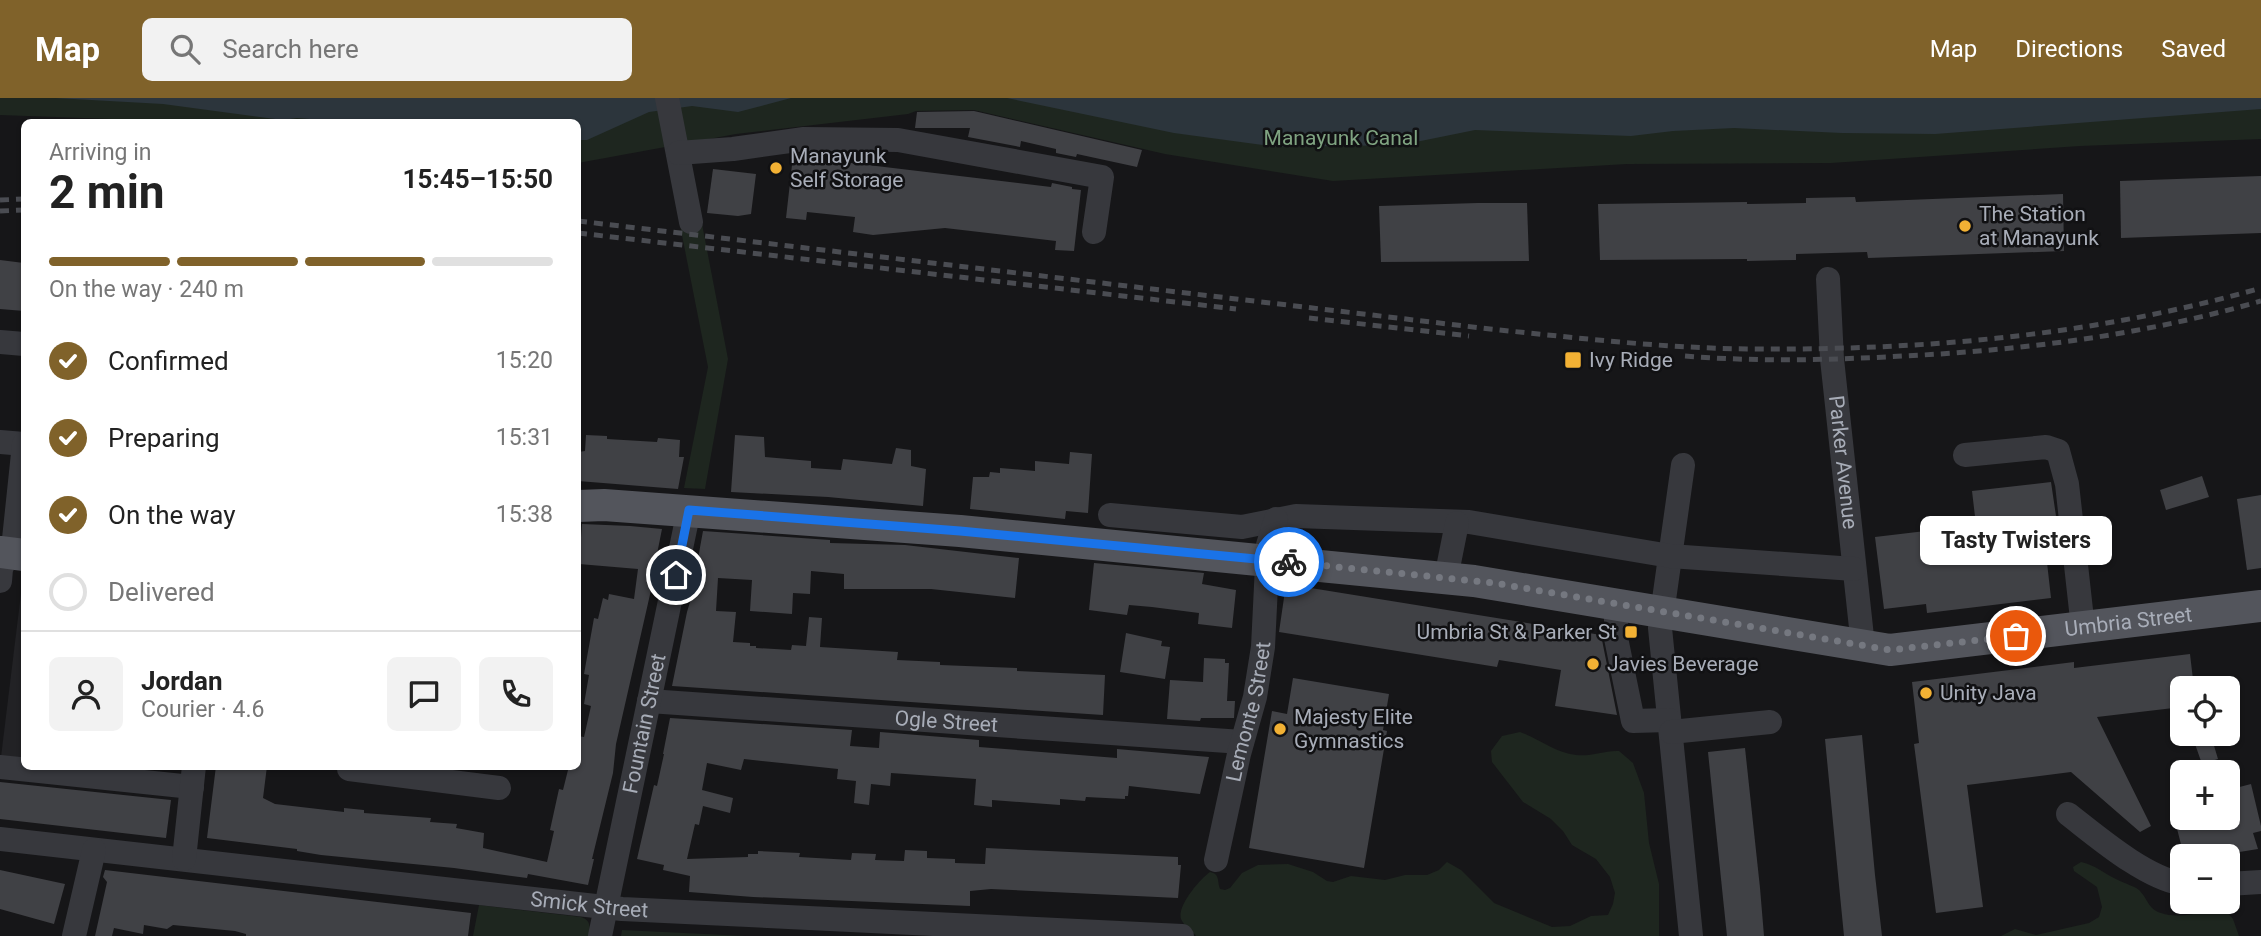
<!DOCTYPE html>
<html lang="en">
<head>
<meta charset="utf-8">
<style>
	body { margin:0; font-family:Roboto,sans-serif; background:#f2f2f2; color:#222; height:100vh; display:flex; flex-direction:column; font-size:26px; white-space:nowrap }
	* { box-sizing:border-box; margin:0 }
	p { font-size:23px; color:#767676 }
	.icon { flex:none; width:38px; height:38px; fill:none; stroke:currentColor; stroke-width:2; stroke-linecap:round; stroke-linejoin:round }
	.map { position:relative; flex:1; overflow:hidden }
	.side { position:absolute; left:21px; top:21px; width:560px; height:651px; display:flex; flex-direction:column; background:#fff; border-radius:10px; box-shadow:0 2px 5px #0004 }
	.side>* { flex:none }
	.fabs { position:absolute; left:2170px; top:578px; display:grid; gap:14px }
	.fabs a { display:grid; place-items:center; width:70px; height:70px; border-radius:10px; background:#fff; box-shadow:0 2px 5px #0004; font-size:35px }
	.pin { position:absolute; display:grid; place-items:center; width:60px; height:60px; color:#fff; margin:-30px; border:4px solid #fff; border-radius:50%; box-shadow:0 2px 7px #0007 }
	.courier { position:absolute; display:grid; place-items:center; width:70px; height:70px; margin:-35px; border:5px solid #1a73e8; border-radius:50%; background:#fff; color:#222; box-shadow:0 2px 9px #0007 }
	.bubble { position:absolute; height:49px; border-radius:10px; background:#fff; box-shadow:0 2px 5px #0004; font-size:23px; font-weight:700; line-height:49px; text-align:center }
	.headline em { font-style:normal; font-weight:700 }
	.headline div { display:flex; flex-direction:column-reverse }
	.headline { display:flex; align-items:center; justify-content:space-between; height:119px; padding:0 28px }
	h1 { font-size:46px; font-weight:700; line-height:52px }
	.bar { display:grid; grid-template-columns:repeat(4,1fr); gap:10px 7px; align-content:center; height:84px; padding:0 28px }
	.bar i { height:9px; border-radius:5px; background:#e0e0e0 }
	.bar .active { background:#80622a }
	.bar p { grid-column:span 4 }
	.line { display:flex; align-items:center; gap:18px; padding:0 28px; border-top:2px solid #e0e0e0 }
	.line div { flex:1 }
	.round { display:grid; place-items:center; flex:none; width:74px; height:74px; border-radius:10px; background:#f2f2f2 }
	ol { padding:0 28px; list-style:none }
	li { display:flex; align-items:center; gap:21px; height:77px }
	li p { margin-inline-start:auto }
	li .icon { padding:7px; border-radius:50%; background:#80622a; color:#fff; stroke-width:4 }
	li:last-child { color:#767676 }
	li i { width:38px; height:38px; border:4px solid #e0e0e0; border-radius:50% }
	header { display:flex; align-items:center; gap:42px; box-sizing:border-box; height:98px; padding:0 35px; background:#80622a; color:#fff }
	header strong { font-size:33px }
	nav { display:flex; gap:38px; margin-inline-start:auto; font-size:24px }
	.search { width:490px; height:63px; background:#f2f2f2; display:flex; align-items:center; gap:18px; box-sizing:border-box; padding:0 24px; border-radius:10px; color:#767676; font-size:26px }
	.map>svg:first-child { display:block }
	.built { fill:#222225 }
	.green { fill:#1e261f }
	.water { fill:#2c353c }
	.building { fill:#404145 }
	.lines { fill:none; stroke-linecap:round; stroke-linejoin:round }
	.minor { stroke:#37383d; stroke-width:24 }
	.major { stroke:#53555c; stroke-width:32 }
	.rail { stroke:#4a4c52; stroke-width:5; stroke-dasharray:9 7; stroke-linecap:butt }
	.done { stroke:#757880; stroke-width:7; stroke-dasharray:0 12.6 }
	.route { stroke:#1a73e8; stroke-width:9 }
	.poi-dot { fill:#f2b134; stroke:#111113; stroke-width:2.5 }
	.labels { text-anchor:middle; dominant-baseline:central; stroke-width:5; stroke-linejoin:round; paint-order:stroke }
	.park-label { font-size:21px; fill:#7fa381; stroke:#111113 }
	.poi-label { font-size:21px; fill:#a8adb8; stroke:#111113; text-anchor:start }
	.street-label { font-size:21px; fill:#a8adb8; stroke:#111113 }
</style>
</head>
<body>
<header>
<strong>Map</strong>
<div class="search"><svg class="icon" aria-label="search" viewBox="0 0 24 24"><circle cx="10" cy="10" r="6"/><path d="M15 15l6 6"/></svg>Search here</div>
<nav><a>Map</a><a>Directions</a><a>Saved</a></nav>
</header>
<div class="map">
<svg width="2261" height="838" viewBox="0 0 2261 838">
	<rect width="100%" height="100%" fill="#161618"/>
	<polygon class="built" points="23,479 24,479 24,662 1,659"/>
	<g class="green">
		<polygon points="0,0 2261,0 2261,41 2080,48 1831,65 1627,66 1333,83 1165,56 974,12 916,13 908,16 736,36 578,65 578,24 136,24 111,21 0,17"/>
		<polygon points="679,122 702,126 728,261 705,391 684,390 708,269"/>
		<path d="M1520,634c20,7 35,21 56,23 15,2 29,-5 43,-4l14,12 11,30 5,50 10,41v52h-463c-4,-5 -12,-10 -15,-17 -4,-13 18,-39 29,-47 10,2 7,8 10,17l5,1 5,-2 12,-15 16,-8 30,-1 25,8 14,9 6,1 18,-6 34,4 20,-5h22l12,-5 8,-8 14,8 33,33 58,24 18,-1 21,-10 17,-1 5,-11 2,-11 -5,-16 -14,-18 -24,-14 -9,-14 -12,-12 -28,-17 -31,-40 -1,-11 11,-15z"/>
		<path d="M2081,764c15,3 25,13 39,19 6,3 14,5 19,9 9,9 9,19 22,23 20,7 43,-3 64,-3l8,9 6,17h-238l14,-7 21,6 53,-12 10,-6 3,-10 -5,-20 -23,-16 -1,-4z"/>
		<path d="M479,807l102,12c10,3 9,10 8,19h-116z"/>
		<polygon points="622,832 746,838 621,838"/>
	</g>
	<g class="water">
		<polygon points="55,0 791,0 738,14 692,8 649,14 587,42 578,42 578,24 346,24 297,20 283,22 163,6"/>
		<polygon points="1007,0 2261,0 2261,11 1935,36 1842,35 1734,30 1673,33 1631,38 1475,32 1401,47 1277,49 1174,35"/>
	</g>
	<g class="building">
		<polygon points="974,13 1142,52 1137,69 1077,56 1076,59 1056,55 1056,51 1021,43 1020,49 968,39 970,30 915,30 917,14"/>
		<polygon points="793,58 1051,89 1052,85 1072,89 1072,91 1081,92 1074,153 1055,152 1056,143 945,130 873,137 853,134 855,119 807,114 806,122 786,120"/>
		<polygon points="713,71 756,76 751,116 738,118 707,115"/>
		<polygon points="2261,78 2261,135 2121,140 2120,83"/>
		<polygon points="2063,96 2064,153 1868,160 1867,154 1796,156 1796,162 1747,163 1747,161 1600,162 1598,106 1747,104 1747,106 1806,105 1806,100 1855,99 1856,104"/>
		<polygon points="1478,105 1527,105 1529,163 1381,164 1379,108"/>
		<polygon points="0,162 24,165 24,213 0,211"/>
		<polygon points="586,337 607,338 607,341 657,344 658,340 680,342 679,359 684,359 678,391 578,383 578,354 585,353"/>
		<polygon points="735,337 764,339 765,359 811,363 811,370 841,372 843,361 892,366 896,350 911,352 911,368 926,371 923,408 828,399 731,394"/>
		<polygon points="1070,354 1092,356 1088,415 1066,413 1065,421 970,411 973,379 989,379 990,374 1000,375 1000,370 1035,373 1035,363 1069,366"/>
		<polygon points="2202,378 2209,399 2166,412 2160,392"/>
		<polygon points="2051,384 2056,418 2042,420 2051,500 1927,515 1926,506 1884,511 1875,439 1976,427 1972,393"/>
		<polygon points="2261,397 2261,470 2247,472 2237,401"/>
		<polygon points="582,426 630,428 662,431 657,456 659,457 616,646 613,675 592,761 594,761 588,787 528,776 527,780 454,770 321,757 297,753 297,751 207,740 216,668 267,668 263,700 275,706 344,714 344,710 364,712 364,715 431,720 430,724 457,726 456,730 484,735 483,750 547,764 554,733 550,732 559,691 563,692 569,668 578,668 578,638 584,639 591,608 584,606 589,577 584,576 594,520 598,521 603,500 608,502 609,496 634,501 638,471 579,466"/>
		<polygon points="703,433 830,442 830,445 905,447 1019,460 1015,500 931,491 844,491 844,476 811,473 810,496 793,495 792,516 750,513 752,482 718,480 716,513 736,514 733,544 750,545 750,548 756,548 756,550 791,552 792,547 806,548 809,519 822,520 820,549 898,554 897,562 940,564 940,567 1017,570 1017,573 1105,577 1103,617 672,588 687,514 698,477 695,477"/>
		<polygon points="1094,465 1204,475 1202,486 1236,492 1232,530 1198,526 1199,515 1152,509 1129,507 1127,517 1089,512"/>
		<polygon points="1286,486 1601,537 1617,617 1555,608 1561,572 1499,562 1497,569 1279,534"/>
		<polygon points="1126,535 1162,543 1161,548 1170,549 1165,581 1120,574"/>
		<polygon points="2190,556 2194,590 2182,590 2182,609 2097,619 2151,728 2140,734 2071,674 1967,687 1983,809 1936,815 1914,646 1919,645 1912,584 2074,564 2074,570"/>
		<polygon points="1204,560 1225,561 1225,565 1229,565 1227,603 1235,603 1234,620 1201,620 1200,623 1167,621 1170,582 1203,584"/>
		<polygon points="1293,580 1389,596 1383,632 1387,633 1364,770 1249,750 1272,613 1287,616"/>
		<polygon points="670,620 852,632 850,648 879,650 880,634 979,642 979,649 1117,660 1117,651 1209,659 1200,696 1129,688 1128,698 1125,698 1125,701 1086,699 1085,703 1060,701 1060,707 992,702 992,709 974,707 976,681 891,675 890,688 871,686 869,707 854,705 856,683 837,681 838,671 744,661 741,672 707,665 702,692 733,700 730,715 703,708 699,727 695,726 687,761 748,759 748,756 758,756 758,753 800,755 799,759 851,762 852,755 876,756 875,762 904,763 905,752 927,753 927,760 955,761 955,765 985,766 986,750 1178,759 1178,767 1181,767 1178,800 991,791 970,793 970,808 753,799 689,794 690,778 663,772 664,767 637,761 654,687 657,688 664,656 663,656"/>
		<polygon points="1862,637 1875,777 1882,838 1844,838 1839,787 1825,641"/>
		<polygon points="2212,641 2218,661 2202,666 2195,646"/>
		<polygon points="1745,650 1760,790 1764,838 1727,838 1723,800 1708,654"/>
		<polygon points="0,684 171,702 166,740 0,721"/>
		<polygon points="2251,686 2261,728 2261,733 2253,735 2258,751 2227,756 2225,748 2184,758 2174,719 2228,719 2228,692"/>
		<polygon points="0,772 65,786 54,826 0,811"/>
		<polygon points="105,772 471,815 468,838 246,838 246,836 235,833 173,827 167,831 144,827 143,836 114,830 112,838 95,838 107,784 103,779"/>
	</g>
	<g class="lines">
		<g class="minor">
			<polyline points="667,0 691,124"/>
			<polyline points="678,55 733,51 804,41 898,42 1102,79 1094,134"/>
			<path id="s1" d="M1828,181l4,80 31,287"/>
			<polyline points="0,244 24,246"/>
			<polyline points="0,344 24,346"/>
			<polyline points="1965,357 2046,349 2058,353 2067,386 2083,530"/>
			<polyline points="1683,367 1660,530 1691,838"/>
			<polyline points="1110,417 1242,429 1296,418 1469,424 1670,458 1854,471"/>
			<polyline points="1446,480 1457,425"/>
			<polyline points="0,483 1,471 14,441 24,346"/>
			<polyline points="1616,506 1616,540 1633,623 1669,622"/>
			<path id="s2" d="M649,603l593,41"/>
			<polyline points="1671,634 1770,624"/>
			<polyline points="0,669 192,689"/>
			<polyline points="349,671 499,690"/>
			<path d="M2068,716c31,24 76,63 114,70"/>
			<path id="s3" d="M0,741l622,70 560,27"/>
			<polyline points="184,761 194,668"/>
			<path id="s4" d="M1216,762l23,-106 16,-57 8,-50 5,-102 8,-26"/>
			<polyline points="2228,786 2261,784"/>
			<polyline points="74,838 94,752"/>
			<path id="s5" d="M600,838l89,-426"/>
		</g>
		<g class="major">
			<path id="s6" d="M578,408l26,-1 356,26 514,50 416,69 371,-44"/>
			<polyline points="0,454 24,457"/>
		</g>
		<g class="rail">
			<polyline points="0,102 24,101"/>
			<polyline points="0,113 24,112"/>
			<path d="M578,123l912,108c89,9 179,20 269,20 170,1 338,-14 502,-61"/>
			<polyline points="578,135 1236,211"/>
			<polyline points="1309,220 1469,238"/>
			<path d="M1685,258c73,6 146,4 219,0 121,-6 240,-21 357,-55"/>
		</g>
	</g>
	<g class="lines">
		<polyline class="done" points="1289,464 1494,485 1890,552 2016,538"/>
		<polyline class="route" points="676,477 689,412 960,433 1289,464"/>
	</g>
	<g class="poi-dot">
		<circle cx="776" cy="70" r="7"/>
		<circle cx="1965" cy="128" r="7"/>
		<rect x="1564" y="253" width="18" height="18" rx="3.5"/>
		<rect x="1624" y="527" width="14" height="14" rx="3.5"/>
		<circle cx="1593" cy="566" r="7"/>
		<circle cx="1926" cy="595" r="7"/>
		<circle cx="1280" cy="631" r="7"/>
	</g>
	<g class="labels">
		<g class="park-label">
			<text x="1341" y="40">Manayunk Canal</text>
		</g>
		<g class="poi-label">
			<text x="790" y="58">Manayunk<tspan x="790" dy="24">Self Storage</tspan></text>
			<text x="1979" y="116">The Station<tspan x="1979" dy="24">at Manayunk</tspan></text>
			<text x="1589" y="262">Ivy Ridge</text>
			<text x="1617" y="534" text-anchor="end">Umbria St &amp; Parker St</text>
			<text x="1607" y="566">Javies Beverage</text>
			<text x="1940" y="595">Unity Java</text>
			<text x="1294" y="619">Majesty Elite<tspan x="1294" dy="24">Gymnastics</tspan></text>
		</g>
		<g class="street-label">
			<text stroke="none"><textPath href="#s1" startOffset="184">Parker Avenue</textPath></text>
			<text stroke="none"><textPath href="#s6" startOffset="1561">Umbria Street</textPath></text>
			<text stroke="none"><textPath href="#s4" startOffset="152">Lemonte Street</textPath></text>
			<text stroke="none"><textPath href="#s2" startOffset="298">Ogle Street</textPath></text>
			<text stroke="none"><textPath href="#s5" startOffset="217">Fountain Street</textPath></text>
			<text stroke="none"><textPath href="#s3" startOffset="593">Smick Street</textPath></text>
		</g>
	</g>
</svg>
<div class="fabs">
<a><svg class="icon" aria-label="locate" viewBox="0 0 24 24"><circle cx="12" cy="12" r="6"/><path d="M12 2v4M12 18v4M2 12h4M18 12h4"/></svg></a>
<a>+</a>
<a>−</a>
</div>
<div class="pin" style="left:2016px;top:538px;background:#ea580c"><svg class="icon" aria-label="bag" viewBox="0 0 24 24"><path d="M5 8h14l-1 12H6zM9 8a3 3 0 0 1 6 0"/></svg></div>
<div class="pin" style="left:676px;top:477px;background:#1f2937"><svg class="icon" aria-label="home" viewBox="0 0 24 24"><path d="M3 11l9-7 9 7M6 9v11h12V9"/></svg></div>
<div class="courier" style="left:1289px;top:464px"><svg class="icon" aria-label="bike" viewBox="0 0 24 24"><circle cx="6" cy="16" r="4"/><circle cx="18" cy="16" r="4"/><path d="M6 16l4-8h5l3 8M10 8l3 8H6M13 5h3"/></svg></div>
<div class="bubble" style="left:1920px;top:418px;width:192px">Tasty Twisters</div>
<section class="side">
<div class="headline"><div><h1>2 min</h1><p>Arriving in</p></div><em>15:45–15:50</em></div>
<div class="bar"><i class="active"></i><i class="active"></i><i class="active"></i><i></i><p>On the way · 240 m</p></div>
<ol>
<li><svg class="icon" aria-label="check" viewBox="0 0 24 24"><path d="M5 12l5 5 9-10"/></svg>Confirmed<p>15:20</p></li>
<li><svg class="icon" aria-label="check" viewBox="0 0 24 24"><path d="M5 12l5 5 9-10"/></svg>Preparing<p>15:31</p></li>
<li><svg class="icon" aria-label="check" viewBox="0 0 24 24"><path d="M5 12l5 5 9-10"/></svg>On the way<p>15:38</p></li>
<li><i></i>Delivered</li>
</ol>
<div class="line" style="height:126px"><a class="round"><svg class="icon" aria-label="person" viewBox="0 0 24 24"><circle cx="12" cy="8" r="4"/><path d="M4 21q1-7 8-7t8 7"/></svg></a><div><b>Jordan</b><p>Courier · 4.6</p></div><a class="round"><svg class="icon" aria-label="chat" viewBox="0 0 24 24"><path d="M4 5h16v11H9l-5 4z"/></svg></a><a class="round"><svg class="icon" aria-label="phone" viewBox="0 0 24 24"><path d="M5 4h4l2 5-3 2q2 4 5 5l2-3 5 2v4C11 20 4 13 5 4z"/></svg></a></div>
</section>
</div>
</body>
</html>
